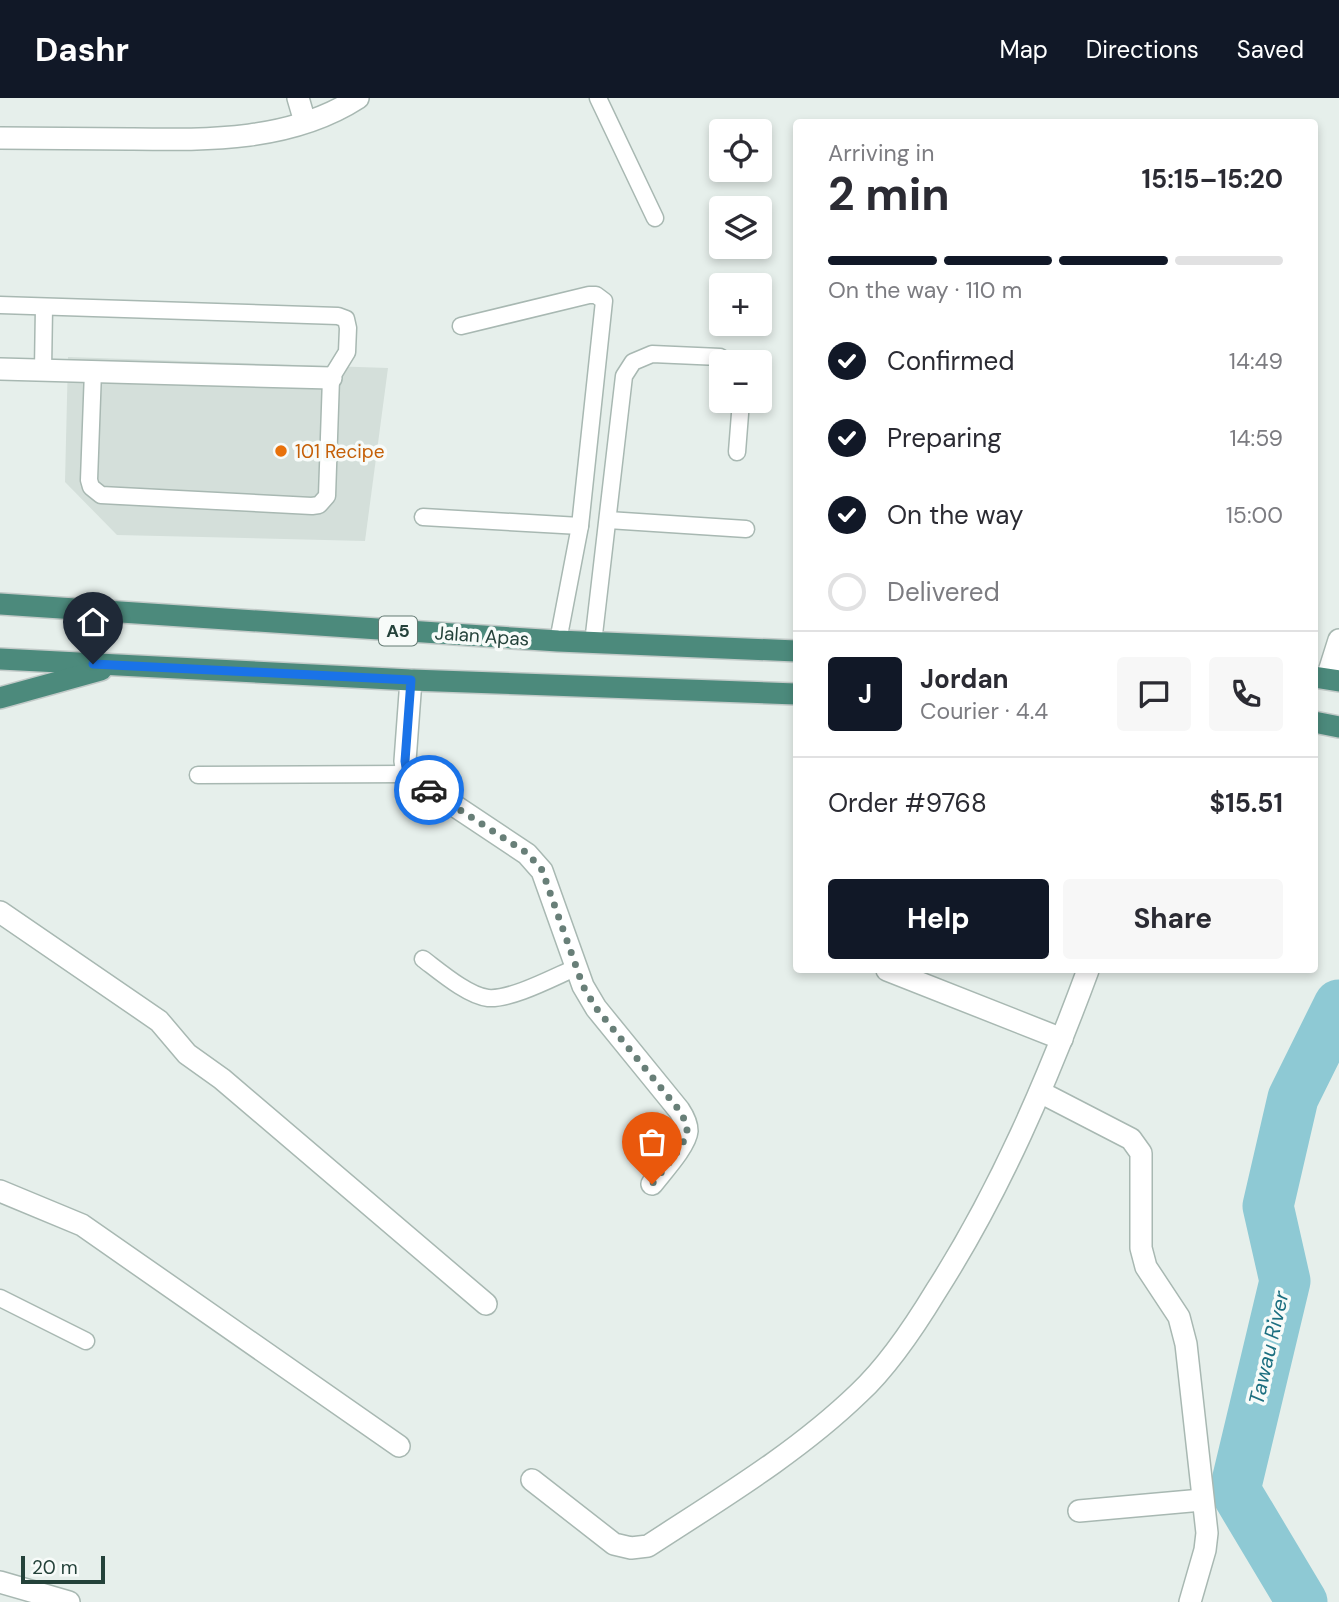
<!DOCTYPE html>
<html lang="en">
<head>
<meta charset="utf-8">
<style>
	body { margin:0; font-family:"DM Sans",sans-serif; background:#f7f7f7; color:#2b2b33; height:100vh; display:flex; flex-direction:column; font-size:26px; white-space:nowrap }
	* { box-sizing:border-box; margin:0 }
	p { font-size:23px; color:#7c7c81 }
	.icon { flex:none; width:38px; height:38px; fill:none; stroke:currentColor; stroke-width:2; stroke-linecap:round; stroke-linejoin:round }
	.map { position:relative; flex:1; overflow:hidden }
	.details { position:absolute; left:793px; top:21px; width:525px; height:854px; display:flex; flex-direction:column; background:#fff; border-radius:7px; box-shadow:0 4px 10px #0003 }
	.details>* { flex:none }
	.controls { position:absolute; left:709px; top:21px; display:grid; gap:14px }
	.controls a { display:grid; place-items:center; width:63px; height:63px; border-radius:7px; background:#fff; box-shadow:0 4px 10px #0003; font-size:35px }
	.scale { position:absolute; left:21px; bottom:18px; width:84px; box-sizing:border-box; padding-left:7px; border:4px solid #24423a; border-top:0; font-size:19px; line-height:24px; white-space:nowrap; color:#24423a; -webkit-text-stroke:5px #f7fbf9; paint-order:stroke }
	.pin { position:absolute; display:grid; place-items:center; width:60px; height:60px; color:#fff; margin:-72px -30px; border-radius:50% 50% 50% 0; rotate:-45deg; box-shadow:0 0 7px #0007 }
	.pin .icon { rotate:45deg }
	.courier { position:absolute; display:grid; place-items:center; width:70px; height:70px; margin:-35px; border:5px solid #1a73e8; border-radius:50%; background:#fff; color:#222; box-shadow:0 2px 9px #0007 }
	.head em { font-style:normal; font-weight:700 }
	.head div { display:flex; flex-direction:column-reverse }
	.head { display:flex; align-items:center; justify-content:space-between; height:119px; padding:0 35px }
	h1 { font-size:46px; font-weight:700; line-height:52px }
	.bar { display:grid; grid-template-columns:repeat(4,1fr); gap:10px 7px; align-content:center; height:84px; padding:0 35px }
	.bar i { height:9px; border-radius:5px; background:#e1e1e2 }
	.bar .active { background:#111827 }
	.bar p { grid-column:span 4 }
	.line { display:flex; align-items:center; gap:18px; padding:0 35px; border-top:2px solid #e1e1e2 }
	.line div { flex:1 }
	.round { display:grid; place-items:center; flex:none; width:74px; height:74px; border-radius:7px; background:#f7f7f7 }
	ol { padding:0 35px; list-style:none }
	li { display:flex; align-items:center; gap:21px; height:77px }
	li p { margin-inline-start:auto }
	li .icon { padding:7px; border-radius:50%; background:#111827; color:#fff; stroke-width:4 }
	li:last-child { color:#7c7c81 }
	li i { width:38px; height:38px; border:4px solid #e1e1e2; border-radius:50% }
	.button { display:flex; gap:14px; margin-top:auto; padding:14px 35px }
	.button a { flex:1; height:80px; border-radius:7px; background:#111827; color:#fff; font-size:28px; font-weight:700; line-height:80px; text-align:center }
	.button a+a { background:#f7f7f7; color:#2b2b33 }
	header { display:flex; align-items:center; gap:42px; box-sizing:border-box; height:98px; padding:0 35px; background:#111827; color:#fff }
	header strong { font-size:33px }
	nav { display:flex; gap:38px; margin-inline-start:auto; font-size:24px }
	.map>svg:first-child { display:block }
	.built { fill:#d4dfda }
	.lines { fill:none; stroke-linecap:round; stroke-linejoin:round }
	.river { stroke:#8ec9d4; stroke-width:51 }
	.service-casing { stroke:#a8b8b2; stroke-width:19 }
	.minor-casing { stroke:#a8b8b2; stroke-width:24 }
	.trunk-casing { stroke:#c2cac8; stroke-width:24 }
	.service { stroke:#fff; stroke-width:16 }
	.minor { stroke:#fff; stroke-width:21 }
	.trunk { stroke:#4c8a7c; stroke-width:21 }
	.done { stroke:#687f78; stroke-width:7; stroke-dasharray:0 12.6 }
	.route { stroke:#1a73e8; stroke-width:9 }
	.food-dot { fill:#e8710a; stroke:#f7fbf9; stroke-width:2.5 }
	.labels { text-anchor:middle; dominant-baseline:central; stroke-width:7; stroke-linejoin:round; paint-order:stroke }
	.shield { fill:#f7fbf9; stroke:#637a73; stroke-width:2 }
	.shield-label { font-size:18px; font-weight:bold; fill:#24423a }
	.food-label { font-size:19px; fill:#c56008; stroke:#f7fbf9; text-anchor:start }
	.street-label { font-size:19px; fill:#24423a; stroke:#f7fbf9 }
	.water-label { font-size:21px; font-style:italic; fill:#1c6f80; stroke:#f7fbf9 }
</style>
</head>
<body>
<header>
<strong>Dashr</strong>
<nav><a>Map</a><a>Directions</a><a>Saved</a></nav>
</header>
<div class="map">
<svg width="1339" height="1504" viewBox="0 0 1339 1504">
	<rect width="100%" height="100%" fill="#e6efeb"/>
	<polygon class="built" points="68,259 388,270 365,443 117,437 65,384"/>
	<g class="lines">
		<polyline class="river" points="1302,1504 1235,1392 1285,1183 1268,1108 1293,1000 1339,907"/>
		<defs>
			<g id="service">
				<polyline points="598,0 655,120"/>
				<polyline points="0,207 338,218 346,221 348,230 347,254 331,280 327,398 319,407 312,408 101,397 91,389 89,382 93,273"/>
				<polyline points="461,228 589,197 596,197 604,203 580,428 558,543"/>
				<polyline points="43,272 44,209"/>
				<polyline points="737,354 741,303"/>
				<polyline points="423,419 580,428"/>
				<polyline points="608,422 746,431"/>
				<polyline points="593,545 624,278 633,264 652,256 720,259 729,264"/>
				<polyline points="198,677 407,676"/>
				<path d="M423,861c16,12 45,37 65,39 23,2 66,-21 87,-30"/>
				<polyline points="0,1200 86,1243"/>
			</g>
			<g id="minor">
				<polyline points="298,0 305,24"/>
				<path d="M0,40c43,0 86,1 129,1 77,1 161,3 229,-41"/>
				<polyline points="0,271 331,280"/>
				<polyline points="1327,580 1339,542"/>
				<path d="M411,582l-6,81 2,13 120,80 15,17 41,115 13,22 83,102c4,6 8,13 8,21 -1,14 -26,41 -35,53"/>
				<polyline points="0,814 159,923 187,956 222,981 486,1206"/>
				<polyline points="887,872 1062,941"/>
				<polyline points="1040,994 1131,1041 1141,1055 1141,1150 1146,1169 1179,1219 1186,1246 1207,1435 1205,1452 1190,1504"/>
				<polyline points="0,1093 82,1127 399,1348"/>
				<path d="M532,1382l82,64 17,4 17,-2c72,-47 149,-93 211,-153 28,-26 57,-69 77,-102 64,-100 111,-210 152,-321"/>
				<polyline points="1079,1413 1202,1402"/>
				<polyline points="0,1484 69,1504"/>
			</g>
			<g id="trunk">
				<polyline points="0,506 558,543 796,553"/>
				<polyline points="0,561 411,582 796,596"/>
				<polyline points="1314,579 1339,583"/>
				<polyline points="0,600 101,572"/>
				<polyline points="1314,624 1339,629"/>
			</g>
		</defs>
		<use href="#service" class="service-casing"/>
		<use href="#minor" class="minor-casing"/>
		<use href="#trunk" class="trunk-casing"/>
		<use href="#service" class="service"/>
		<use href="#minor" class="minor"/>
		<use href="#trunk" class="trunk"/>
	</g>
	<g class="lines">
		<path class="done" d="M429,692l98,63 15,17 41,116 13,22 83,102c4,7 8,13 8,21 -1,14 -26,41 -35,53"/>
		<polyline class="route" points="93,566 411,582 405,663 407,676 429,692"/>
	</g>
	<circle class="food-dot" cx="281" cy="353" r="7"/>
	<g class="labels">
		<rect class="shield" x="379" y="518.5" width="38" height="29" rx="5"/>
		<g class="shield-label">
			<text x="398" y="533">A5</text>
		</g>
		<g class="food-label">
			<text x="295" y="353">101 Recipe</text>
		</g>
		<g class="street-label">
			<text transform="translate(482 538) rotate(4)">Jalan Apas</text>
		</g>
		<g class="water-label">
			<text transform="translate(1269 1250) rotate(-77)">Tawau River</text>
		</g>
	</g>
</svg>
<div class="controls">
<a><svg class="icon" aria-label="locate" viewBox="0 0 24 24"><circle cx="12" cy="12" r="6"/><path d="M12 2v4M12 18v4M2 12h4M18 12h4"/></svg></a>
<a><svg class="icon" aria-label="layers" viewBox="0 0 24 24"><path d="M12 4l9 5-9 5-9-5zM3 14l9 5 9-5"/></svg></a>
<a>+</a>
<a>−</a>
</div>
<div class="scale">20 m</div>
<div class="pin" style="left:652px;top:1086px;background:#ea580c"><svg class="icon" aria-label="bag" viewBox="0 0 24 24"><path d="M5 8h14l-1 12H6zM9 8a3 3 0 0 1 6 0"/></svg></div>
<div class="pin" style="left:93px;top:566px;background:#1f2937"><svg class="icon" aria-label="home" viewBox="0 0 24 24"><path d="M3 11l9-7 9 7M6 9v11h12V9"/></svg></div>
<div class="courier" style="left:429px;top:692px"><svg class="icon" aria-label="car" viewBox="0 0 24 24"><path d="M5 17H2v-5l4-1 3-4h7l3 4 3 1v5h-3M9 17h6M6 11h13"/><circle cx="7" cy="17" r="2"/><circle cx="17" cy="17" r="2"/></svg></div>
<section class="details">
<div class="head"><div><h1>2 min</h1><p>Arriving in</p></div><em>15:15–15:20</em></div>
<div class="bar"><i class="active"></i><i class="active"></i><i class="active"></i><i></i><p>On the way · 110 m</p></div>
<ol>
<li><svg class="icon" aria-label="check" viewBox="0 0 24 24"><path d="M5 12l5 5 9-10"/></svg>Confirmed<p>14:49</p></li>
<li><svg class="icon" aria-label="check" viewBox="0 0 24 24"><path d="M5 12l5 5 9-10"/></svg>Preparing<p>14:59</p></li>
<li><svg class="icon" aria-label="check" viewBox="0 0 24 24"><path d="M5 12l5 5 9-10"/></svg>On the way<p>15:00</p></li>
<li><i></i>Delivered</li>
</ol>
<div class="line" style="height:126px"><b class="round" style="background:#111827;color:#fff">J</b><div><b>Jordan</b><p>Courier · 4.4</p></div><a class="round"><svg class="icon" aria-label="chat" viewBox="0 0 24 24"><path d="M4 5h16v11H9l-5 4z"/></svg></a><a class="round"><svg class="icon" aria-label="phone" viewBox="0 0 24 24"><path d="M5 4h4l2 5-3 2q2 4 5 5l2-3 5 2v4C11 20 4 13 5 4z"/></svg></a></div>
<div class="line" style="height:91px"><div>Order #9768</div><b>$15.51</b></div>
<div class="button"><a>Help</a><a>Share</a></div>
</section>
</div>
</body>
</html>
